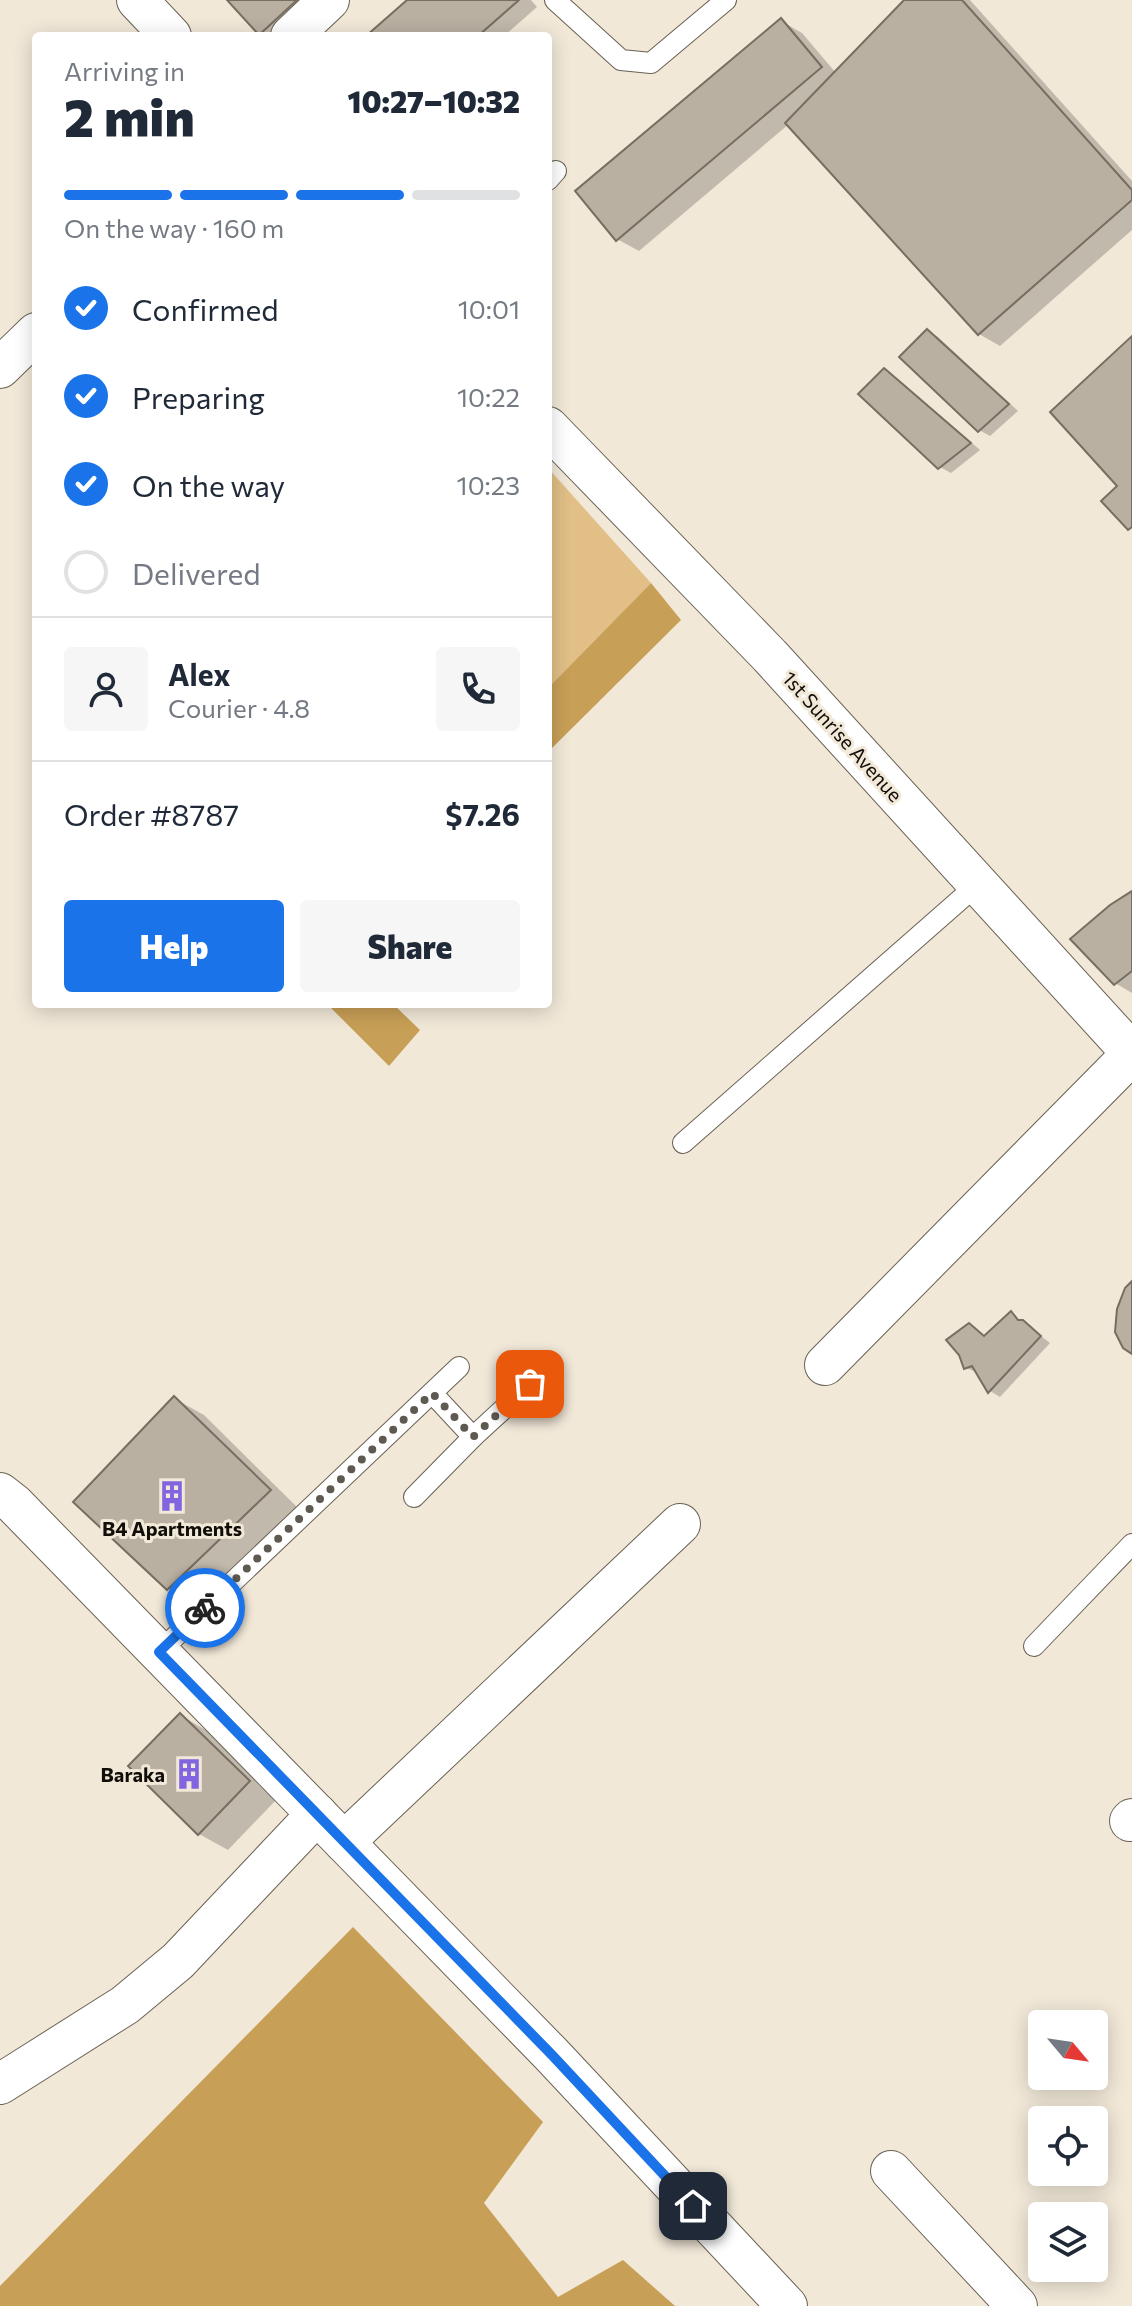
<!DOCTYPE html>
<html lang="en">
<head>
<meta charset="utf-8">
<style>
	body { margin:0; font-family:Commissioner,sans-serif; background:#f6f6f7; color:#1f2937; height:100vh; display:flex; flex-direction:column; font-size:30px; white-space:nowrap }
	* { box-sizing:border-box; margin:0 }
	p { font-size:26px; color:#747a83 }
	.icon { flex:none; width:44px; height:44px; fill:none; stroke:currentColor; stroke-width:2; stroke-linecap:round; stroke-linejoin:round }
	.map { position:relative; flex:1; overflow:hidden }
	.drawer { position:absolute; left:32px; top:32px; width:520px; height:976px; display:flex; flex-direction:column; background:#fff; border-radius:8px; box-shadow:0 4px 20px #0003 }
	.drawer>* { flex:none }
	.needle { width:52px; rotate:119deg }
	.fabs { position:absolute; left:1028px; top:2010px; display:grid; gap:16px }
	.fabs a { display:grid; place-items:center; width:80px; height:80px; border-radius:8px; background:#fff; box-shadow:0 4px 20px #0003; font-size:40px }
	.pin { position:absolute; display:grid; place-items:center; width:68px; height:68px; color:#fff; margin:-34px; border-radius:16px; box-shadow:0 4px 12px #0006 }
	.courier { position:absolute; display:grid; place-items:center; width:80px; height:80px; margin:-40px; border:6px solid #1a73e8; border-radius:50%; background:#fff; color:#222; box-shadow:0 2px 10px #0007 }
	.head em { font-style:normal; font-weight:800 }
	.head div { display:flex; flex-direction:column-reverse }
	.head { display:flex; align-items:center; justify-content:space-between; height:136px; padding:0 32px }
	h1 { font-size:52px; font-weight:800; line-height:60px }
	.bar { display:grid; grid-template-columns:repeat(4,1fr); gap:12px 8px; align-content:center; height:96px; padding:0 32px }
	.bar i { height:10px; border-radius:6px; background:#e0e1e3 }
	.bar .selected { background:#1a73e8 }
	.bar p { grid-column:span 4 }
	.line { display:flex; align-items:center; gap:20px; padding:0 32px; border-top:2px solid #e0e1e3 }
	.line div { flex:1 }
	.round { display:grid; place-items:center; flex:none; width:84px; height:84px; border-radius:8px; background:#f6f6f7 }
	ol { padding:0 32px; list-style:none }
	li { display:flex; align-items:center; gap:24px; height:88px }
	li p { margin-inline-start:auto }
	li .icon { padding:8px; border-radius:50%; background:#1a73e8; color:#fff; stroke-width:4 }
	li:last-child { color:#747a83 }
	li i { width:44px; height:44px; border:4px solid #e0e1e3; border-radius:50% }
	.primary-button { display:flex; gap:16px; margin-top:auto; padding:16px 32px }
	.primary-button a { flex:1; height:92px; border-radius:8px; background:#1a73e8; color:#fff; font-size:32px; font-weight:800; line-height:92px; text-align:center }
	.primary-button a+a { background:#f6f6f7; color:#1f2937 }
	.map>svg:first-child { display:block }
	.green { fill:#e1bf86 }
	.forest { fill:#c89f56 }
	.shadow { fill:#0003 }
	.building { fill:#b9b0a2; stroke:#766e60; stroke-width:2 }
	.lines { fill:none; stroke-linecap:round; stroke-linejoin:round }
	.service-casing { stroke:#696154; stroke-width:22 }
	.minor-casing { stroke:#696154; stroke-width:42 }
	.service { stroke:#fff; stroke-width:20 }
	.minor { stroke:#fff; stroke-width:40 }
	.done { stroke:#5f5a51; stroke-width:8; stroke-dasharray:0 14.4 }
	.route { stroke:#1a73e8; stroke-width:10 }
	.labels { text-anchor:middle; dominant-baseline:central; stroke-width:6; stroke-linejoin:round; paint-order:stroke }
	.street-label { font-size:20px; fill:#110e09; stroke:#f1e8d8 }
	.poi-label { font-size:20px; font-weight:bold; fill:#110e09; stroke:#f1e8d8 }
</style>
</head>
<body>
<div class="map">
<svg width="1132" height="2306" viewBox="0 0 1132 2306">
	<rect width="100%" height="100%" fill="#f1e8d8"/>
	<polygon class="green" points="548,468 651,583 548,688"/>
	<g class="forest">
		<polygon points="651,583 681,620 548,752 548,688"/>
		<polygon points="327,1004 393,1004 420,1030 389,1066"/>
		<polygon points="353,1927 543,2122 484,2203 558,2297 623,2260 675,2306 0,2306 0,2286"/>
	</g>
	<g class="shadow">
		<polygon points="229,0 331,0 292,36 264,36"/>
		<polygon points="410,0 531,0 537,7 504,36 369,36"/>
		<polygon points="907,0 970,0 1132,181 1132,230 1000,346 979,334 789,124 639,251 617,239 781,21 802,33 836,73"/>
		<polygon points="927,331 938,337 1018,411 990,436 979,430"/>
		<polygon points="885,370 895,377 980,450 951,473 940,467"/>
		<polygon points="1132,894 1132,993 1115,983"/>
		<polygon points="1011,1313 1050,1343 1000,1397 990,1391 979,1373 966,1368 969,1325 986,1337"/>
		<polygon points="175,1399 204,1415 298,1508 197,1605 168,1588"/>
		<polygon points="180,1715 209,1732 277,1799 228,1850 199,1834"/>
	</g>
	<g class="building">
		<polygon points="227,0 297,0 259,35"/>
		<polygon points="407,0 519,0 478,36 366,36"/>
		<polygon points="904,0 962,0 1132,190 1132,200 978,335 785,123"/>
		<polygon points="781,18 822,67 616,241 575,191"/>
		<polygon points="927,329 1009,404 978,432 899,357"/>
		<polygon points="1132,336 1132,527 1128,530 1101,501 1117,486 1050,412"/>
		<polygon points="884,368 971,443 938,469 858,394"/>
		<polygon points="1132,891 1132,971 1114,985 1070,939 1110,905"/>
		<polygon points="1132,1281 1132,1354 1123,1348 1115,1332 1117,1309 1125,1288"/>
		<polygon points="1011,1311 1018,1320 1023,1320 1041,1336 988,1393 972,1366 964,1369 959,1355 946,1340 969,1323 984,1336"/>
		<polygon points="174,1396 271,1490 167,1590 73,1502"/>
		<polygon points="180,1713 250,1781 198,1835 128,1766"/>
	</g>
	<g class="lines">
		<defs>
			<g id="service">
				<polyline points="555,0 621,60 651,63 726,0"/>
				<polyline points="548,180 556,171"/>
				<polyline points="683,1143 978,884"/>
				<polyline points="432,1393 473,1437 549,1367"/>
				<polyline points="414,1497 473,1437"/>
				<polyline points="1034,1646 1132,1544"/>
				<polyline points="159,1652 459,1367"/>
			</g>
			<g id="minor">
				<polyline points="137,0 171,36"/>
				<polyline points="291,36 329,0"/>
				<polyline points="0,368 36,333"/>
				<polyline points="548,427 770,656 1132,1053"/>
				<polyline points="825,1365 1132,1054"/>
				<polyline points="0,1493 14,1504 552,2055 787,2306"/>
				<polyline points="1130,1821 1132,1819"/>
				<polyline points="344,1842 680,1524"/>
				<polyline points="0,2084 125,2005 178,1961 317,1814"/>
				<polyline points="891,2171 1017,2306"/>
			</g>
		</defs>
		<use href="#service" class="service-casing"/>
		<use href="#minor" class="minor-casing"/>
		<use href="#service" class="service"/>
		<use href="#minor" class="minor"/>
	</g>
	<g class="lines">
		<polyline class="done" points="205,1608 432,1393 473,1437 530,1384"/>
		<polyline class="route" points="205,1608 159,1652 552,2055 693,2206"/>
	</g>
	<defs>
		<symbol id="building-bare" viewBox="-9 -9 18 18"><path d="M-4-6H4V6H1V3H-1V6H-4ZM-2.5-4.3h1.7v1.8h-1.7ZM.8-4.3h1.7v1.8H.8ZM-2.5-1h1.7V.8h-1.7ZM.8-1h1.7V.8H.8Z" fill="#8064e0" stroke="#f1e8d8" stroke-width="2.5" paint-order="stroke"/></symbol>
	</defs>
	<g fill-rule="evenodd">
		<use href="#building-bare" x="150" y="1474" width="44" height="44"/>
		<use href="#building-bare" x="167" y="1752" width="44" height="44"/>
	</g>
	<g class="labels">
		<g class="street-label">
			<text transform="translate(843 736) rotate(48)">1st Sunrise Avenue</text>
		</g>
		<g class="poi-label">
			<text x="172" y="1528">B4 Apartments</text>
			<text x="165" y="1774" text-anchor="end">Baraka</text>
		</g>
	</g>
</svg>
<div class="fabs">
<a><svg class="needle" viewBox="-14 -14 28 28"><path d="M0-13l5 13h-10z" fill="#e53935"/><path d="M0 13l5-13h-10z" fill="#747a83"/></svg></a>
<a><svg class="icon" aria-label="locate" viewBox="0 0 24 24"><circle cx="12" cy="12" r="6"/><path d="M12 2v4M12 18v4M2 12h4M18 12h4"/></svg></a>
<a><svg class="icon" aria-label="layers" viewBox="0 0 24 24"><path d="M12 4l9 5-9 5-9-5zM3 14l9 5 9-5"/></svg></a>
</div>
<div class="pin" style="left:530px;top:1384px;background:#ea580c"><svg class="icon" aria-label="bag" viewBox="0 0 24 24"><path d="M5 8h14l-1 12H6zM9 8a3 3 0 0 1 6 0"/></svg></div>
<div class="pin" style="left:693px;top:2206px;background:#1f2937"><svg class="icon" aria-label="home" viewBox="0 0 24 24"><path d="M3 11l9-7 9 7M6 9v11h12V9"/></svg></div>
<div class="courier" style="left:205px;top:1608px"><svg class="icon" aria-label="bike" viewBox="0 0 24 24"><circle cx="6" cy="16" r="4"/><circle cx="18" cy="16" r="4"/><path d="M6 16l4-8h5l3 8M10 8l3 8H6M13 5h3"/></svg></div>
<section class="drawer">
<div class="head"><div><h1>2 min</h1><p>Arriving in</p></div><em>10:27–10:32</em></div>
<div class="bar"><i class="selected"></i><i class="selected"></i><i class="selected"></i><i></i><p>On the way · 160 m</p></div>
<ol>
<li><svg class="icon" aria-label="check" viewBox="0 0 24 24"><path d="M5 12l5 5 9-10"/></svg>Confirmed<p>10:01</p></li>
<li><svg class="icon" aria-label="check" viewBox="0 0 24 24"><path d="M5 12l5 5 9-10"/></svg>Preparing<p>10:22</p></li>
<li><svg class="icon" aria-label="check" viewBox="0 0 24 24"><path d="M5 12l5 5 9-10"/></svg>On the way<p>10:23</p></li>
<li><i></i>Delivered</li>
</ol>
<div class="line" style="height:144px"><a class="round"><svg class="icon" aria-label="person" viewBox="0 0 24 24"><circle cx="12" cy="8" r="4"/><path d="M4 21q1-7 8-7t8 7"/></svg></a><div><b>Alex</b><p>Courier · 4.8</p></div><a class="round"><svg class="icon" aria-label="phone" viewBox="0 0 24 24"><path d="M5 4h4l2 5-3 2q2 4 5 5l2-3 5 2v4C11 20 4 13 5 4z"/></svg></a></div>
<div class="line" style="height:104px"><div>Order #8787</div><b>$7.26</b></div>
<div class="primary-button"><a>Help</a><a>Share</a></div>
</section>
</div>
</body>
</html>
